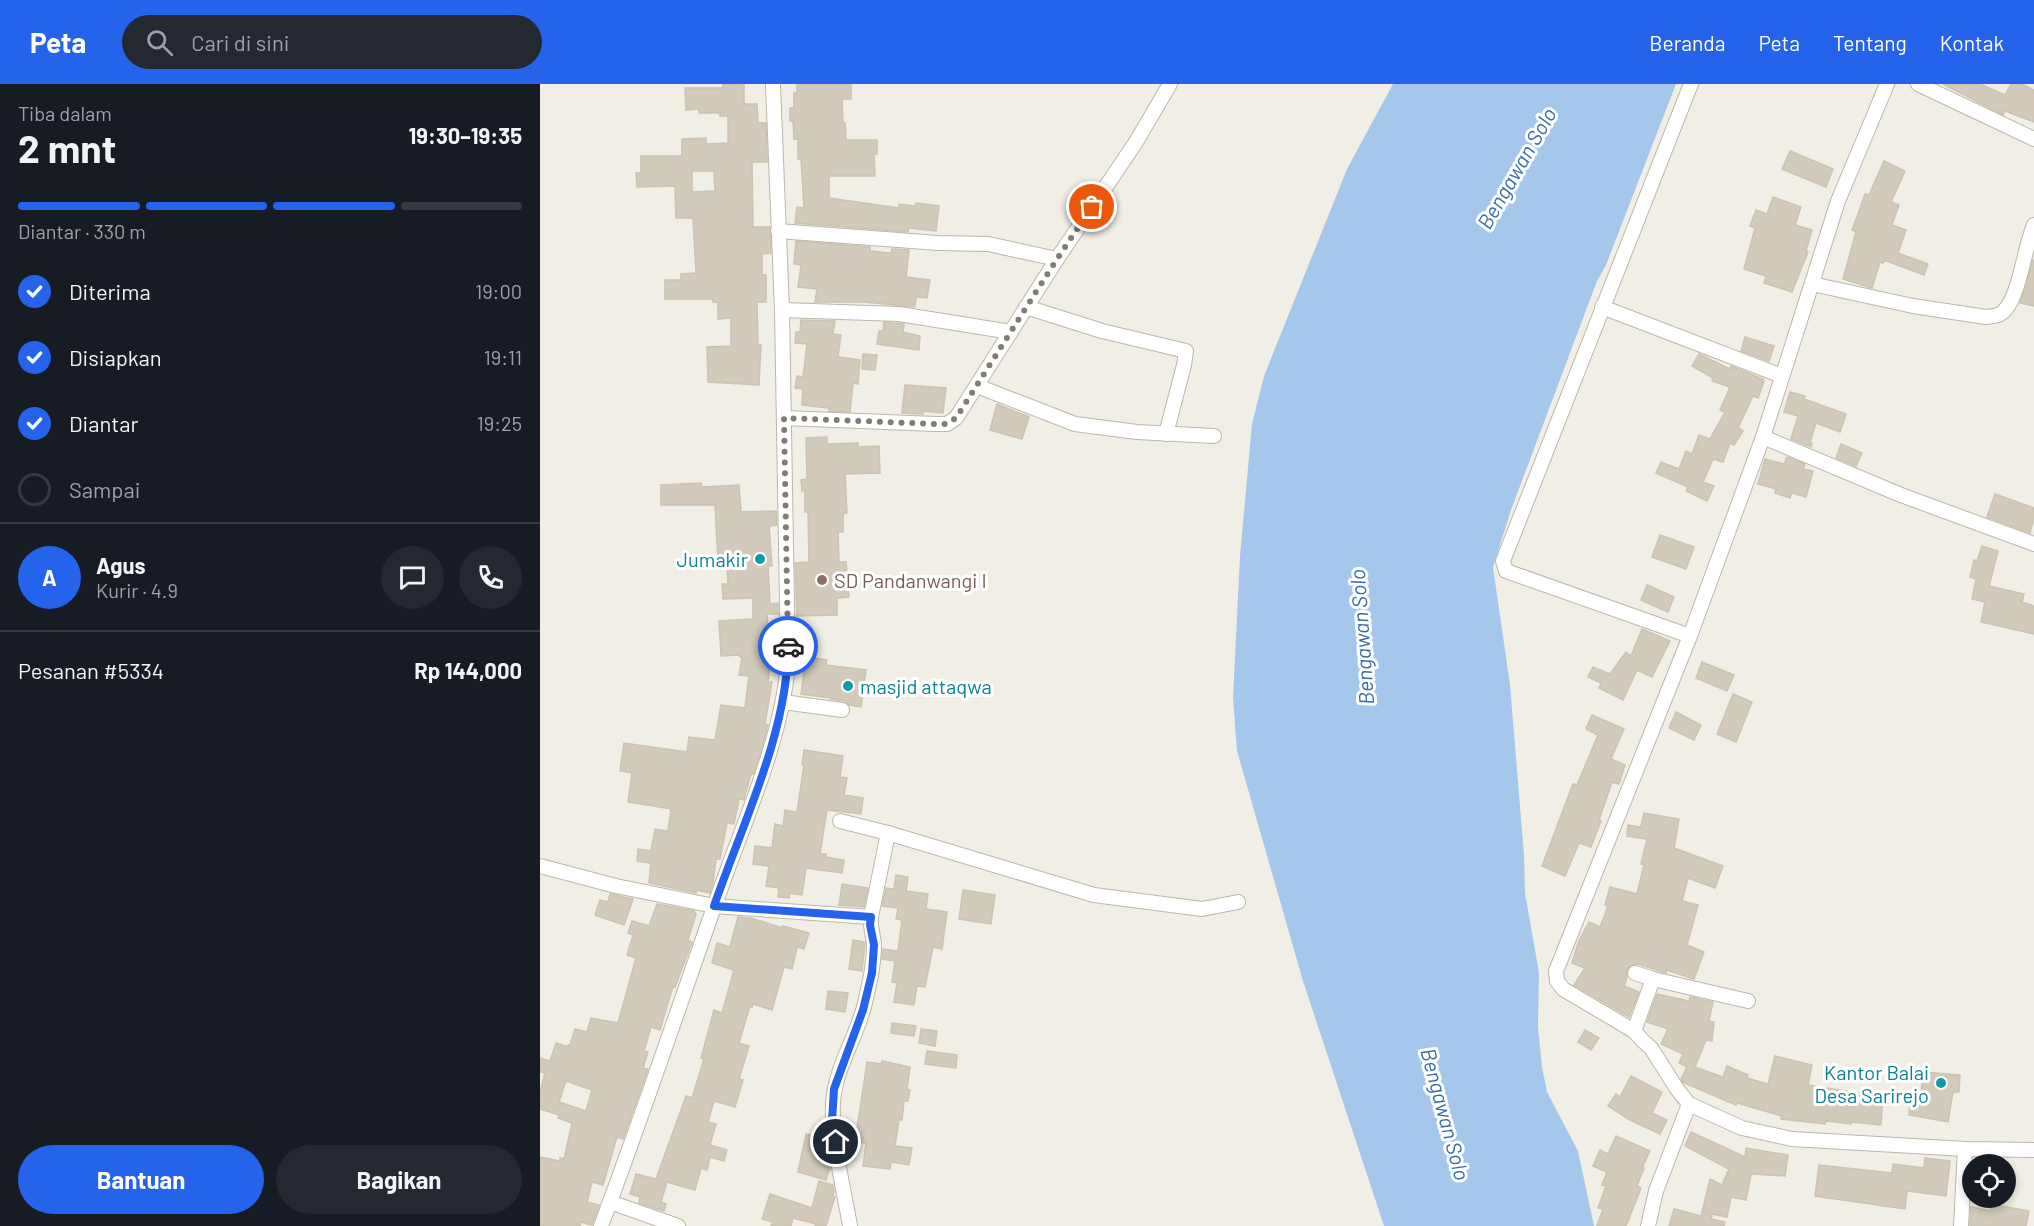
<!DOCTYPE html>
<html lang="id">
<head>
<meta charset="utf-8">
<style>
	body { margin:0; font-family:Barlow,sans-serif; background:#242831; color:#f1f3f6; height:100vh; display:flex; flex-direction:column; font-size:22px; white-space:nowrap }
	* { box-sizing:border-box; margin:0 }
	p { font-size:20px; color:#9ea1a6 }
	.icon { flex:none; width:33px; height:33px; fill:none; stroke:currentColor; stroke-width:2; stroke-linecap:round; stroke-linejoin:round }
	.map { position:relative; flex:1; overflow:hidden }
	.details { display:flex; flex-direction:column; background:#171b24; width:540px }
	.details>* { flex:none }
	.fabs { position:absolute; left:1422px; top:1070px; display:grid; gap:12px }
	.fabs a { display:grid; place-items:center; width:54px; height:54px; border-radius:50%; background:#171b24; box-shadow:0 3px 9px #0003; font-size:30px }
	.pin { position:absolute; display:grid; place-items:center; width:51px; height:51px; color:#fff; margin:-26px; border:3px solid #fff; border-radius:50%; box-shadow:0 2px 6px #0007 }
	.courier { position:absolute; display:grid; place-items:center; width:60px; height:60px; margin:-30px; border:4px solid #2563eb; border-radius:50%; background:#fff; color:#222; box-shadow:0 2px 8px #0007 }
	.head em { font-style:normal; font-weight:700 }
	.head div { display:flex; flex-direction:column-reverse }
	.head { display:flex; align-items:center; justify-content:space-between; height:102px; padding:0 18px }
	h1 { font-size:39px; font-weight:700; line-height:45px }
	.bar { display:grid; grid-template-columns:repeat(4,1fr); gap:9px 6px; align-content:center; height:72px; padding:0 18px }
	.bar i { height:8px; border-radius:4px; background:#363941 }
	.bar .selected { background:#2563eb }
	.bar p { grid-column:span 4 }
	.line { display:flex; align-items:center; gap:15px; padding:0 18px; border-top:2px solid #363941 }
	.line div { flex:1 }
	.round { display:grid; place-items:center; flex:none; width:63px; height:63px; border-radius:32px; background:#242831 }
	ol { padding:0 18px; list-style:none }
	li { display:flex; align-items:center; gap:18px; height:66px }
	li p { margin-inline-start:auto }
	li .icon { padding:6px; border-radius:50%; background:#2563eb; color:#fff; stroke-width:4 }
	li:last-child { color:#9ea1a6 }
	li i { width:33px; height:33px; border:3px solid #363941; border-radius:50% }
	.cta { display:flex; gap:12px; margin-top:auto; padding:12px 18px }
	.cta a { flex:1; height:69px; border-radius:36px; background:#2563eb; color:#fff; font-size:24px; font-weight:700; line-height:69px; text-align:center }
	.cta a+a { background:#242831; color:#f1f3f6 }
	header { display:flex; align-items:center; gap:36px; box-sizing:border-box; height:84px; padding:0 30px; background:#2563eb; color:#fff }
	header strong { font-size:28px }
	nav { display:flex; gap:33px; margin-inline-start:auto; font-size:21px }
	.search { width:420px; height:54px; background:#242831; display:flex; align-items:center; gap:15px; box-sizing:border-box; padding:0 21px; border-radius:33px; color:#9ea1a6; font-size:22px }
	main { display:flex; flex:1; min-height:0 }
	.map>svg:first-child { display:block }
	.water { fill:#a5c7eb }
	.building { fill:#d2cbbb; stroke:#ccc4af; stroke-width:1.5; fill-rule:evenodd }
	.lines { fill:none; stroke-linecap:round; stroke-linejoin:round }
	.minor-casing { stroke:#bcb7a8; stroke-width:16 }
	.minor { stroke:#fff; stroke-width:14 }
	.done { stroke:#807d73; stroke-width:6; stroke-dasharray:0 10.8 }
	.route { stroke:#2563eb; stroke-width:8 }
	.culture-dot { fill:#0f9aa8; stroke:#fff; stroke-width:2 }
	.education-dot { fill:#8d6e63; stroke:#fff; stroke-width:2 }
	.labels { text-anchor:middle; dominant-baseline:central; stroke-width:6; stroke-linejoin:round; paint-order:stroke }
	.culture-label { font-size:20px; fill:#0d838f; stroke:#fff; text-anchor:end }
	.education-label { font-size:20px; fill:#785e54; stroke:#fff; text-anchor:start }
	.water-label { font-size:21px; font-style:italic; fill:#366ca7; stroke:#fff }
</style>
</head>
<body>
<header>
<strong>Peta</strong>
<div class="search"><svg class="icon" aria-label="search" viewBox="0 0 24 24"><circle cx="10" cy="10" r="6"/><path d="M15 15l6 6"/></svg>Cari di sini</div>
<nav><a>Beranda</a><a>Peta</a><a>Tentang</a><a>Kontak</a></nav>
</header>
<main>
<section class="details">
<div class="head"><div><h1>2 mnt</h1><p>Tiba dalam</p></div><em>19:30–19:35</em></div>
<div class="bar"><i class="selected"></i><i class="selected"></i><i class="selected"></i><i></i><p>Diantar · 330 m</p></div>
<ol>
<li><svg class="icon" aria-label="check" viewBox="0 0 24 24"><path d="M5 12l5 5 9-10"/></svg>Diterima<p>19:00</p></li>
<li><svg class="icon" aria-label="check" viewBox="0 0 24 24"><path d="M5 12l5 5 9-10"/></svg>Disiapkan<p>19:11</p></li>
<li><svg class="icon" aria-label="check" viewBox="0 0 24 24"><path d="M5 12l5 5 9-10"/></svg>Diantar<p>19:25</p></li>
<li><i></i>Sampai</li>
</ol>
<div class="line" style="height:108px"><b class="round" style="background:#2563eb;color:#fff">A</b><div><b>Agus</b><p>Kurir · 4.9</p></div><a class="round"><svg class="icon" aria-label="chat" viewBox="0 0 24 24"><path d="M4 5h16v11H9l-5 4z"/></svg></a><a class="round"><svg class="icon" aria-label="phone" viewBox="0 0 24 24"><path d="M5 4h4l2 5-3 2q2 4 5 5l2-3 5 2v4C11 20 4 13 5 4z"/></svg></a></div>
<div class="line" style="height:78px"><div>Pesanan #5334</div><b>Rp 144,000</b></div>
<div class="cta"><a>Bantuan</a><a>Bagikan</a></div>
</section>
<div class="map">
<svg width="1494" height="1142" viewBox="0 0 1494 1142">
	<rect width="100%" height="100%" fill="#f1efe5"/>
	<polygon class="water" points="853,0 1136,0 1066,181 1057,197 971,426 953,483 970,601 984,771 985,809 999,889 998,943 1002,983 1007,1008 1038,1067 1054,1142 844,1142 763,897 697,667 693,614 700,472 712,340 724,292 807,85"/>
	<g class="building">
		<path d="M183,0h21v20h13l1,19h8l1,39h-15l1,65h17l1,26 -9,1v21h4v27h-9l1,43h3l-2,40 -51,-3 -1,-35 24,-1v-28l-13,1v-17h-5v-3h-48v-19h16v-6l15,-1 -3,-55h-17l-1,-32 -38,1 -1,-14h5v-17h41v-17l24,-1v6l22,-1v-27h-8v-3h-21v-4l-13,1 -1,-22h38zM152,87h22l1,20 -23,1z"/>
		<polygon points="257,0 311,0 311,15 302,15 303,39 305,39 306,56 337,56 337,70 334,70 335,92 289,92 289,114 359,124 359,120 375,122 376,119 399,122 396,147 369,144 368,148 255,139 257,123 264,124 261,75 258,75 258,55 254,55 253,37 250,37 250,24 254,24 254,9 257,9"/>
		<polygon points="1403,0 1440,0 1465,11 1471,0 1482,0 1494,6 1494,38 1465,27 1463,31"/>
		<polygon points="1250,67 1293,85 1286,103 1242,85"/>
		<polygon points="1344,77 1365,87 1351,118 1359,121 1352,141 1366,146 1358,169 1388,180 1384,191 1344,176 1343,179 1340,178 1332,204 1303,195 1316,148 1312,146 1318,130 1325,110 1329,111"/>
		<polygon points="1233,113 1261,123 1255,141 1272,146 1266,167 1268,168 1252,208 1224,199 1226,192 1204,185 1215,144 1210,142 1216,126 1227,130"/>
		<polygon points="256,157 330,163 330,167 351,169 352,165 369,166 366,193 390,196 387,214 376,213 375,223 324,218 275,218 277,205 258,203 261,181 254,180"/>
		<polygon points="1493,176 1494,177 1494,222 1480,219"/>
		<polygon points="261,236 295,237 293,250 301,251 298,273 320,276 318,300 313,299 310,328 289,327 289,324 262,321 263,305 255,304 257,292 263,293 267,260 255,259 256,248 260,248"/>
		<polygon points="344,238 364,240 363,248 380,252 379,266 337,260 339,247 343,247"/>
		<polygon points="1205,253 1234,262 1229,277 1201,267"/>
		<polygon points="323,270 337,271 335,286 322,285"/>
		<polygon points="1159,270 1190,285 1191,282 1223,295 1224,297 1218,314 1213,312 1198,344 1203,347 1194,361 1190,359 1183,378 1173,375 1163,398 1174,402 1167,417 1146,407 1148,403 1116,389 1121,378 1139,385 1146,367 1152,370 1159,351 1170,355 1185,328 1180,326 1190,303 1172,297 1173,294 1152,282"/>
		<polygon points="365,301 406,304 403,329 383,327 383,330 362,329"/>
		<polygon points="1250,308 1265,312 1264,315 1306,330 1300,348 1276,339 1270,358 1272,359 1271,363 1251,355 1258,332 1244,328"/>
		<polygon points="457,320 489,333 482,355 450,346"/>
		<polygon points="287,353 287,360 318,359 318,363 339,362 340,389 305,390 307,429 303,430 303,448 298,448 299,478 306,478 309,513 297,514 297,531 257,532 255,479 269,478 268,428 265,428 265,406 262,407 261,396 267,395 266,354"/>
		<polygon points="1301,360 1322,369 1316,382 1296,374"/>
		<polygon points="1247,373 1265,380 1263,385 1273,387 1266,413 1252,409 1250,414 1235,409 1236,405 1218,400 1225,375 1244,380"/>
		<polygon points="161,399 162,403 199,401 201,428 236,427 237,441 229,442 232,482 228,482 230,520 238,519 238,530 227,530 229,558 233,558 234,572 231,572 228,598 232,598 225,640 228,641 221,667 213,690 211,689 204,716 199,715 194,740 187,739 180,775 176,775 173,798 170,809 156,806 156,809 109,799 111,779 97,777 98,765 111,767 115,745 128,747 131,725 88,718 92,689 80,687 84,659 147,668 149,653 175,656 181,621 205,624 209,592 199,591 202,573 200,573 199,571 181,572 179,537 213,535 213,514 183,515 182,500 188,500 187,477 178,477 175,421 121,421 121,401"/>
		<polygon points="1455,410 1494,424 1494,434 1490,449 1447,433"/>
		<polygon points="1120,451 1154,463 1146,485 1112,473"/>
		<polygon points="1442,462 1458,467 1449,502 1484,510 1482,518 1494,522 1494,550 1441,538 1445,518 1432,515 1436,495 1430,493 1434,476 1437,477"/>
		<polygon points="1107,501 1134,513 1128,528 1101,516"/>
		<polygon points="1102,545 1130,557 1112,593 1097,586 1083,616 1059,604 1061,599 1048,593 1053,583 1070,590 1086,568 1091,572"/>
		<polygon points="266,573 287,576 286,581 326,586 321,623 309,621 304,617 291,615 291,614 261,610"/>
		<polygon points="1162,578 1194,591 1187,607 1156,594"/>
		<polygon points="1193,610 1212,618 1196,658 1177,650"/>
		<polygon points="1136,628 1161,641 1154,656 1129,644"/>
		<polygon points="1052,631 1084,645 1071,675 1085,681 1079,700 1072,698 1059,736 1061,737 1051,763 1039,759 1025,792 1002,782 1033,700 1037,701 1058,651 1046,645"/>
		<polygon points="264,666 303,672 300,693 307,694 304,711 323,714 321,730 287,726 280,770 286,770 286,773 304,776 302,789 266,784 262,811 250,809 249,814 238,813 239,804 226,802 229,782 213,780 215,762 232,764 235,740 243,742 245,726 257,728 264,681 262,681"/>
		<polygon points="1104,729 1139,735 1134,764 1183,782 1175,804 1148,794 1142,817 1158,821 1147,861 1164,868 1154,895 1127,886 1126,889 1098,880 1090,882 1086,887 1087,894 1084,902 1099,908 1089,933 1034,901 1045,884 1032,879 1038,859 1049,838 1060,843 1068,822 1065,821 1070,803 1097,810 1104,781 1101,780 1107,755 1087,752 1088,741 1101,743"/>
		<polygon points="356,791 368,793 366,807 388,810 386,825 407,828 402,865 393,863 385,903 377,902 374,921 354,918 357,899 352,898 355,877 342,875 343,865 358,867 362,836 356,835 358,824 342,822 346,804 354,805"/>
		<polygon points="302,800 328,804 324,823 299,821"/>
		<polygon points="423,806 455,811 451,840 419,835"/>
		<polygon points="70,810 93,815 84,841 55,831 60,816 68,818"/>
		<path d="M117,820l37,7 2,3 -8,26 4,2 -17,45 -2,-1 -13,44 -9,-3 -7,24 4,1 -5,16 5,1 -25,70 -6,-2 -14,48 -11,-3 -5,20 12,3 -7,20 -11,-3 -1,4h-40v-69l20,4v-3l4,1 8,-36 -14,-5 1,-3 -19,-6v-17l5,-19 -5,-1v-14l10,3 6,-18 12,4v-2h2l5,-16 12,3 4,-14 27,5 18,-65 -9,-3 6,-20 -5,-2 4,-12 17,5zM26,997l26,9 -6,21 -27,-9z"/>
		<polygon points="198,833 211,834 243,844 243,842 269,849 264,865 257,863 252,885 244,883 232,926 213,920 212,923 210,922 199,959 209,962 199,995 203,996 195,1023 174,1017 168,1038 176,1040 170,1061 187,1066 184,1077 170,1073 167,1086 161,1084 155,1106 127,1098 121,1118 126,1120 124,1127 99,1119 100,1113 90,1110 96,1090 116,1095 146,1012 152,1014 164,975 161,974 174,926 182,929 194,886 172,879 177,859 190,863"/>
		<polygon points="313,856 325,858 322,887 309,885"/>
		<polygon points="288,907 308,909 305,928 286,925"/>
		<polygon points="1117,910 1149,917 1150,913 1173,918 1169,937 1174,938 1172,957 1166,956 1155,983 1183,993 1187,982 1208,991 1207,994 1228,1000 1235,972 1272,981 1268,1001 1324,1010 1343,1011 1341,1041 1311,1038 1311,1040 1286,1037 1285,1040 1241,1035 1242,1032 1197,1019 1196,1021 1144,999 1141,995 1147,983 1139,979 1143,970 1121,960 1128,945 1107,938"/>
		<polygon points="352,939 376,942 374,952 351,949"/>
		<polygon points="381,945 397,947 395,962 379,959"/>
		<polygon points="1045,946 1059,954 1051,966 1038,958"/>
		<polygon points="387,967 417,971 416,984 385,980"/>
		<polygon points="342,977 370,983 367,1005 370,1006 368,1017 364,1017 362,1036 359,1036 355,1062 372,1064 369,1081 351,1078 350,1085 323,1082 326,1059 315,1058 327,978 341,980"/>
		<polygon points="1383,988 1420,991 1419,1008 1413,1008 1408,1038 1369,1031 1371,1008 1381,1011"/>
		<polygon points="1091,992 1122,1008 1112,1029 1127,1036 1120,1050 1090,1036 1068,1022 1076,1010 1080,1013"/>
		<polygon points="1151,1048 1205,1073 1206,1064 1248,1071 1245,1092 1211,1090 1206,1116 1191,1113 1187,1133 1172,1130 1171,1135 1185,1138 1184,1142 1129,1142 1134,1125 1161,1132 1170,1095 1182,1101 1189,1085 1145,1062"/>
		<polygon points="266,1050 286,1055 287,1064 284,1075 289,1077 290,1083 286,1096 258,1088"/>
		<polygon points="1076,1052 1110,1067 1102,1084 1104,1084 1097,1102 1101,1104 1086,1142 1057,1142 1063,1125 1058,1124 1066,1102 1062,1101 1067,1088 1053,1082 1060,1066 1068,1070"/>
		<polygon points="1385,1074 1410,1077 1406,1112 1367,1107 1365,1125 1275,1112 1279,1081 1352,1089 1353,1080 1384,1084"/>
		<polygon points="279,1097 293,1101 294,1107 293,1112 295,1113 286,1142 275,1142 276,1140 253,1134 251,1142 231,1142 233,1138 222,1135 230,1110 272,1124"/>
		<polygon points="1451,1120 1489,1127 1486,1142 1430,1142 1431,1123 1450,1127"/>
	</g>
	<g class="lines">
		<defs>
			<g id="minor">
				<polyline points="1347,0 1298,117 1223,353 1150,552 1016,887 1017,897 1023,905 1094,947 1103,957 1111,964 1137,1005 1149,1020 1202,1044 1252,1055 1269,1056 1425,1065 1494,1066"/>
				<polyline points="1378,0 1494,55"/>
				<polyline points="238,147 398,159 448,160 517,175"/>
				<path d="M1272,200l101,22 73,11c7,-1 14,-1 18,-6 16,-16 20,-63 30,-86"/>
				<polyline points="486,223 562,247 646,267 644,281 626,350"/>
				<polyline points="1062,223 1242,292"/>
				<polyline points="242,226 359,230 471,248"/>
				<polyline points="437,302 535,340 597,348 674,352"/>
				<polyline points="244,334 396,340 407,340 416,334 517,175 596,58 630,0"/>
				<polyline points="1223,353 1361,411 1494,460"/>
				<polyline points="1150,552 966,487 963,477 1151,0"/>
				<polyline points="243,618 302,626"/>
				<polyline points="300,737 348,749"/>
				<path d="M0,782l76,20 98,20 157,11c-1,9 2,17 3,27 0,21 -5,42 -10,63 -9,33 -29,62 -31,96 -2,36 11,87 17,123"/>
				<polyline points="331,833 348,749 554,811 662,825 698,818"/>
				<polyline points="1113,895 1208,917"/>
				<polyline points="1094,947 1113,895 1095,889"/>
				<polyline points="70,1118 138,1142"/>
				<path d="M61,1142c41,-109 78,-220 117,-330 26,-75 62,-151 70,-230l-6,-356 -9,-226"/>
				<polyline points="1108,1142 1116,1107 1149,1020"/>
				<polyline points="1421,1142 1425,1065"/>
			</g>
		</defs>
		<use href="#minor" class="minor-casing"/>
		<use href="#minor" class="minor"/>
	</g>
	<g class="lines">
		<polyline class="done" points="248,562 244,334 396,340 407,340 416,334 517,175 552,123"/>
		<path class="route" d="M248,562c0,86 -46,179 -74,260l157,11 -1,8 4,20 -2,28 -9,37 -29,79 -2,32 4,21"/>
	</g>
	<g class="culture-dot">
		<circle cx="220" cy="475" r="6"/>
		<circle cx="308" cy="602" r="6"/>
		<circle cx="1401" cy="999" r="6"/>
	</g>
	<circle class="education-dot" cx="282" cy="496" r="6"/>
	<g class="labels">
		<g class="culture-label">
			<text x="208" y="475">Jumakir</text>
			<text x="320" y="602" text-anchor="start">masjid attaqwa</text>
			<text x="1389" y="988">Kantor Balai<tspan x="1389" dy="23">Desa Sarirejo</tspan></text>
		</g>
		<g class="education-label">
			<text x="294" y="496">SD Pandanwangi I</text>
		</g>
		<g class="water-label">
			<text transform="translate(976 84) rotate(-60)">Bengawan Solo</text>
			<text transform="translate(821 553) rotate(-94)">Bengawan Solo</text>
			<text transform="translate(906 1030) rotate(75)">Bengawan Solo</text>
		</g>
	</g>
</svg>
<div class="fabs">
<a><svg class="icon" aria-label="locate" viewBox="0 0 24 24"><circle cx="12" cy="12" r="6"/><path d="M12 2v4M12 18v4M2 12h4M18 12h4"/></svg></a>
</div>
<div class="pin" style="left:552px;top:123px;background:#ea580c"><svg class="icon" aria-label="bag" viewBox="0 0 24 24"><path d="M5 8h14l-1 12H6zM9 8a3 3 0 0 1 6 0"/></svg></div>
<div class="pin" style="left:296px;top:1058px;background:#1f2937"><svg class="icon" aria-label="home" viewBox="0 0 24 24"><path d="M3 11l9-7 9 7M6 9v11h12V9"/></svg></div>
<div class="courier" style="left:248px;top:562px"><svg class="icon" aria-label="car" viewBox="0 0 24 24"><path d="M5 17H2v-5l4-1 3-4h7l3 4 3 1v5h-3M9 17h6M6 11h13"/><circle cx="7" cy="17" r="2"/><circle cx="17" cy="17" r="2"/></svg></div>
</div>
</main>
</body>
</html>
